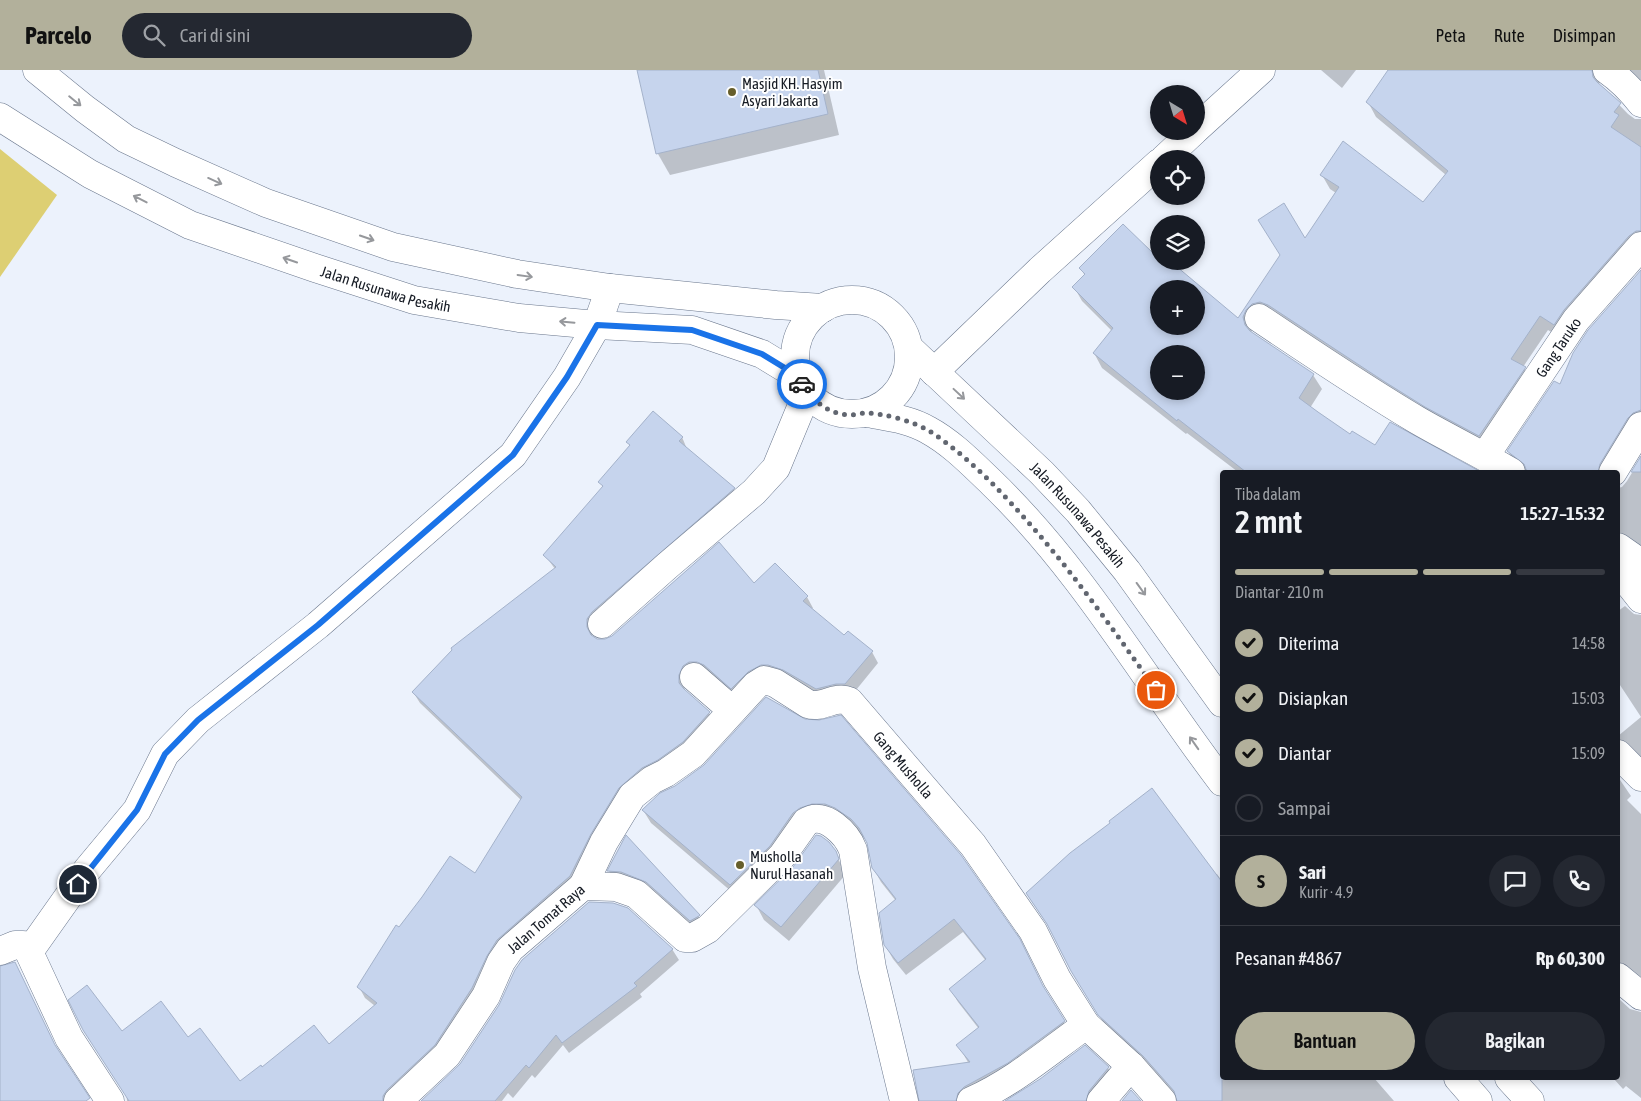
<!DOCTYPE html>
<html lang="id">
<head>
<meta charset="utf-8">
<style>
	body { margin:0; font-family:"Asap Condensed",sans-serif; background:#242831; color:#f1f3f6; height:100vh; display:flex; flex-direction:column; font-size:19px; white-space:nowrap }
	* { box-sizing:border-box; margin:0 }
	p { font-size:16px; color:#9ea1a6 }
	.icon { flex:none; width:28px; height:28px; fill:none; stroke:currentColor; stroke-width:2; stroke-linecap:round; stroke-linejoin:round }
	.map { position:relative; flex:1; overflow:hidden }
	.sheet { position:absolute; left:1220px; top:400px; width:400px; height:610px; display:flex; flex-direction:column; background:#171b24; border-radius:5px; box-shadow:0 2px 8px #0003 }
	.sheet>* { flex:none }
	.needle { width:32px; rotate:142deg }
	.fabs { position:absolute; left:1150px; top:15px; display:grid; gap:10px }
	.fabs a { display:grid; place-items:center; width:55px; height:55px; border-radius:50%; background:#171b24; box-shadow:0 2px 8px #0003; font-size:25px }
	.pin { position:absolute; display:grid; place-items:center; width:42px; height:42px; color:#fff; margin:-21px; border:2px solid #fff; border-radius:50%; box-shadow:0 1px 5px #0007 }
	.courier { position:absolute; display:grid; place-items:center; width:50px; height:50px; margin:-25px; border:4px solid #1a73e8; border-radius:50%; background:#fff; color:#222; box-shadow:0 1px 6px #0007 }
	.overview em { font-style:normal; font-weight:600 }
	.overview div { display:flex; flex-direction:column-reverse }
	.overview { display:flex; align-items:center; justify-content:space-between; height:85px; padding:0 15px }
	h1 { font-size:32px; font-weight:600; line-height:38px }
	.bar { display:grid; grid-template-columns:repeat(4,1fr); gap:8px 5px; align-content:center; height:60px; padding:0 15px }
	.bar i { height:6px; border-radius:4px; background:#363941 }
	.bar .on { background:#b2b09b }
	.bar p { grid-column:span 4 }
	.line { display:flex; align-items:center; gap:12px; padding:0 15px; border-top:1px solid #363941 }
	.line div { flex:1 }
	.round { display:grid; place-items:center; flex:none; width:52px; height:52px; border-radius:26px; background:#242831 }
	ol { padding:0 15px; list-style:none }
	li { display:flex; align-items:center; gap:15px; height:55px }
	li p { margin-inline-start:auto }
	li .icon { padding:5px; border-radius:50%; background:#b2b09b; color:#111; stroke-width:4 }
	li:last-child { color:#9ea1a6 }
	li i { width:28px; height:28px; border:2px solid #363941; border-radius:50% }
	.primary-button { display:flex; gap:10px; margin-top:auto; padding:10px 15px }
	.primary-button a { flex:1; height:58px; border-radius:30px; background:#b2b09b; color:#111; font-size:20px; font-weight:600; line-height:58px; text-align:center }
	.primary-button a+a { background:#242831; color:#f1f3f6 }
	header { display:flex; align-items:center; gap:30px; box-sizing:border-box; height:70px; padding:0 25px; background:#b2b09b; color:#111 }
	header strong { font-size:24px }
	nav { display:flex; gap:28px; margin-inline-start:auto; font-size:18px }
	.search { width:350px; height:45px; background:#242831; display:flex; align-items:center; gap:12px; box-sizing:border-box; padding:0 18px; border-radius:28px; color:#9ea1a6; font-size:19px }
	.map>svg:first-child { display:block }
	.green { fill:#ddcf73 }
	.shadow { fill:#0003; fill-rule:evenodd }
	.building { fill:#c6d4ed; stroke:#a4b2ca; fill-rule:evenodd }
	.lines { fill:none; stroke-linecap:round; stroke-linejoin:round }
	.minor-casing { stroke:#69768c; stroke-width:29 }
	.minor { stroke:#fff; stroke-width:28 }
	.oneway { stroke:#96989c }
	.done { stroke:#616670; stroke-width:5; stroke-dasharray:0 9 }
	.route { stroke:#1a73e8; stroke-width:6 }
	.poi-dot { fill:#665e2b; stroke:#fff; stroke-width:2 }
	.labels { text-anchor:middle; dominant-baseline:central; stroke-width:4; stroke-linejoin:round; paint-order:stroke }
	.poi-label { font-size:15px; fill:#161b24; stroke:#fff; text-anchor:start }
	.street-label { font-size:15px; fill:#161b24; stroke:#fff }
</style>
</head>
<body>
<header>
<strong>Parcelo</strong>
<div class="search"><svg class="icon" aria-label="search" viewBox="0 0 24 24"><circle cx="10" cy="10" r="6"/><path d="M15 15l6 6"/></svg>Cari di sini</div>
<nav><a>Peta</a><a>Rute</a><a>Disimpan</a></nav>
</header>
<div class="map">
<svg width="1641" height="1031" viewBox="0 0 1641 1031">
	<rect width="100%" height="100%" fill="#ecf2fc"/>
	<polygon class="green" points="0,79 57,125 0,207"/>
	<g class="shadow">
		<polygon points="638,0 824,0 839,65 670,105 658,84"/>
		<polygon points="1321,0 1356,0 1342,18"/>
		<path d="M1390,0h219l-7,6 -3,8 29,30 7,5h6v129l-69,76 -10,15 -14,-9 -25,37 10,15 -45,68 -54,-29 -39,-25 -118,-77 -9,-3 -8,2 -6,6 -3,9 62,42 9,14 -12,19 41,28 1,-3 24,14 14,-23 87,48h-239l-51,-39 -1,1 -84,-66 -8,-15 18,-22 -30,-30 -8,-14 11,-11 -4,-7 42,-43 30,29 3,-4 3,3v7h9l70,59 43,-65 -21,-35 24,-15 21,35 31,-47 -6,-4 -8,-14 21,-33 80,62 23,-29 -70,-58 -8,-15zM1159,219h37v37h-37zM1159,284h37v37h-37z"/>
		<polygon points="1621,0 1641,0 1641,14"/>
		<polygon points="1641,202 1641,357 1611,402 1526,402 1517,396 1508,381 1560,316"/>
		<polygon points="682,367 687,379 734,419 740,430 593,560 592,567 596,570 605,571 754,515 807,527 813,538 811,540 844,567 872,582 878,593 852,625 823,630 791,610 738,629 684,616 685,621 709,643 716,654 664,700 576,817 478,930 393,1031 127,1031 122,962 188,968 240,1013 262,999 328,976 375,936 365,928 359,917 399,858 476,804 521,730 420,633 413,622 555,499 545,485 603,417 600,412 630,376 628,372"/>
		<polygon points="1641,388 1641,476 1638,480 1618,479 1618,418 1622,417 1627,411"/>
		<polygon points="1625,536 1634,544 1641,545 1641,690 1618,686 1618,666 1641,647 1618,612 1618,541"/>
		<polygon points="767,628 1047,925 1072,965 971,1031 920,1031 969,994 958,975 979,959 958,932 950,919 986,891 963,862 906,905 893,889 885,875 896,831 881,812 873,798 868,772 851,755 833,747 739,828 651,753 643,740 705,696"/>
		<polygon points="1618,707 1631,726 1627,730 1641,744 1641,912 1618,909"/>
		<polygon points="627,768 698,846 702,853 694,858 651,819 626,809 613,808 609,801"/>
		<polygon points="832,777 846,804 789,871 764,850 756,835 794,798"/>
		<polygon points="1217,804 1222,811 1222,1008 1374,1008 1394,1031 1178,1031 1151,998 1107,958 1080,915 1052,862 1027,824"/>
		<polygon points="672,879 679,890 640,924 642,927 569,983 563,975 535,1008 532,1005 513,1028 508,1023 502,1031 423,1031"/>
		<polygon points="1618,928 1630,939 1641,942 1641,1028 1626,1016 1623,1019 1613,1008 1618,1008"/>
		<polygon points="1085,977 1108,998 1116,1011 1099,1031 1007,1031 1026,1020"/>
	</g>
	<g class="building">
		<polygon points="637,0 818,0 828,44 656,84"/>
		<path d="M1388,0h204l1,7 4,5 24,21 -7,9 5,3 -8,12 30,20v84h-5l-7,5 -65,74 -10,15 -14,-9 -29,43 15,8 -47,69 -54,-29 -40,-25 -117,-77 -8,-3 -8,2 -6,6 -3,7 2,8 5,6 64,43 -15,24 19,14 32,22 2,-3 23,14 15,-23 91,50h-235l-68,-53 -1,2 -84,-68 20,-25 -41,-41 13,-13 -6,-6 44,-44 30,29 3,-4 3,3v9h11l68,57 42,-63 -22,-35 26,-17 21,35 34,-51 -19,-12 23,-34 80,61 25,-31 -82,-69zM1159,219h37v37h-37zM1159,284h37v37h-37z"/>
		<polygon points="1641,200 1641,340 1633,343 1628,348 1600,394 1598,402 1527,402 1524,394 1507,381 1554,311 1560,314 1573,283 1588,260"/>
		<polygon points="653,341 683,367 679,371 735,418 592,542 587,549 587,557 591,565 597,569 605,569 612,566 719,472 754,513 775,493 808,526 803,531 844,565 848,561 873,581 845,614 836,614 816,619 783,600 768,595 761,595 748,602 731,619 704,595 697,592 689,592 683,596 679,605 679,613 684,619 710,642 683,672 658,690 642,698 619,718 591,764 570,806 497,870 487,886 472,918 435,975 387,1020 383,1026 383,1031 129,1031 83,960 68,930 87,915 122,961 161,931 188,967 200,958 240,1011 261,995 262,997 314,955 329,974 377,933 357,917 396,855 399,857 422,827 450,786 475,803 522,727 412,622 452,580 451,578 556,497 543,485 603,416 598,412 630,375 626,372"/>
		<polygon points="1641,386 1641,402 1631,402"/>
		<polygon points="766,627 805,649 819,650 841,645 961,785 1020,869 1043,916 1065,951 1008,993 964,1017 958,1023 956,1031 919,1031 913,1000 970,992 956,975 979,957 949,919 986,889 954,849 898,893 884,875 879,843 896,829 872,798 867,773 859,758 851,749 835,738 825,734 812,734 800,738 793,743 770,776 730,815 642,740 660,723 675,716 704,695"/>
		<polygon points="1152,718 1222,812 1222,1031 1177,1031 1174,1021 1143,986 1098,945 1071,901 1047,854 1026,823 1070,783 1110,753 1109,751"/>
		<polygon points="626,765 700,845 699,846 690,851 646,812 621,802 607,801"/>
		<polygon points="816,765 821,766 829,772 836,781 839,789 781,857 754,835 793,797"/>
		<polygon points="589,832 613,833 628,838 673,879 634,913 637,916 562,973 556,965 529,998 526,995 495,1031 421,1031 460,994 499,935 515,900 522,890"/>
		<polygon points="15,892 55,975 90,1028 86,1031 0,1031 0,896"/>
		<polygon points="1085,975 1109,997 1089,1021 1086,1031 1005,1031 1040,1009"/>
		<polygon points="1131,1020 1141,1031 1122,1031"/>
	</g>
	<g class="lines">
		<defs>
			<g id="minor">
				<polyline points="37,0 85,39 126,69 176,93 266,133 393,177 517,204 610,218 776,235 823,238"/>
				<path d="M1607,0c13,9 24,20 34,33"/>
				<path id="s1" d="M0,47l90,57 100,51 125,43 99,32 105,18 78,7 95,5 70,24 36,22"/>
				<polyline points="1196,59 1261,0"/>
				<polyline points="1164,89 1194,61"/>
				<circle cx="852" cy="287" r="57"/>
				<path d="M1259,248c52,35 104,70 158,102 31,18 63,33 94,52"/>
				<path id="s2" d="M910,279l132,124 36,38 49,60 95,132"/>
				<polyline points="934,302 1040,200 1159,93"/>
				<path d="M867,343c21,4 42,6 61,17 24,13 44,34 64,53 91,88 154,199 230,299"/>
				<path id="s3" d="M1485,386l91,-136 65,-74"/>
				<polyline points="1613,402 1641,356"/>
				<polyline points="1618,477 1641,493"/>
				<polyline points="1618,500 1641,529"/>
				<polyline points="602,554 667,496 754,422 776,398 807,323"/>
				<polyline points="694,607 732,640"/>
				<polyline points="1618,684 1641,707"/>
				<path id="s4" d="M583,816l21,-44 28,-46 20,-16 14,-7 27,-19 63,-69 8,-5 11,3 33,21c14,5 27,-9 41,-3l124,144 60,86 24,48 29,46c-38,27 -72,57 -115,76"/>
				<polyline points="0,881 15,875 23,875 29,882 69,968 110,1031"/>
				<polyline points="29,882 87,800 137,740 165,684 198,650 318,555 513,385 567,307 597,255 610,218"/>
				<polyline points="1618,907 1641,926"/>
				<polyline points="1086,955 1131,996 1162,1031"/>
				<polyline points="1458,1008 1478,1031"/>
				<polyline points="1509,1008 1530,1031"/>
				<path id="s5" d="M398,1031l49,-46 39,-59 15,-34 9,-13 73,-63 33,1 20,7 49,44h7l16,-9 74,-73 24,-34c18,-12 41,12 47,28l19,118 32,133"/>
				<polyline points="1101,1031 1131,996"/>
			</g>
		</defs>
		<use href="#minor" class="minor-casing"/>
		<use href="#minor" class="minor"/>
	</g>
	<defs><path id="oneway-shaft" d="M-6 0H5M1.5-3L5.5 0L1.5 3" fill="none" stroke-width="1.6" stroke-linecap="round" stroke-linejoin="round" transform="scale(1.25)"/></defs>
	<g class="oneway">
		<use href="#oneway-shaft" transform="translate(75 31) rotate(39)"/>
		<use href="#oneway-shaft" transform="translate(215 111) rotate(24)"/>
		<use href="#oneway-shaft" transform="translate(140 129) rotate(-153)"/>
		<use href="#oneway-shaft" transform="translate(367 168) rotate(19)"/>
		<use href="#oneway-shaft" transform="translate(290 190) rotate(-161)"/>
		<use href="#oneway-shaft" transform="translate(525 206) rotate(8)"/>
		<use href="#oneway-shaft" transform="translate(567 252) rotate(-175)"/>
		<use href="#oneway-shaft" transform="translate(959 324) rotate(43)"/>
		<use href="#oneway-shaft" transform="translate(1141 519) rotate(54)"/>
		<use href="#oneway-shaft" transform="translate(1194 673) rotate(-125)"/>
	</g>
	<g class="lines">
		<path class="done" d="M802,314c10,17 28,31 49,31 5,0 10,-2 15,-2 17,0 50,9 65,19 33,22 62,51 89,81 50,55 93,116 136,177"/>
		<polyline class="route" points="78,814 137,740 165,684 198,650 318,555 513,385 567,307 597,255 692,260 762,284 798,306 802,314"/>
	</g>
	<g class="poi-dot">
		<circle cx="732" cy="22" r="5"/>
		<circle cx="740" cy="795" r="5"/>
	</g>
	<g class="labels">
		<g class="poi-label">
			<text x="742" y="13">Masjid KH. Hasyim<tspan x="742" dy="17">Asyari Jakarta</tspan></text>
			<text x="750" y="786">Musholla<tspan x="750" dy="17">Nurul Hasanah</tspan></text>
		</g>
		<g class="street-label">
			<text stroke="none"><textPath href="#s1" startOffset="425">Jalan Rusunawa Pesakih</textPath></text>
			<text stroke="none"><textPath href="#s3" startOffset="131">Gang Taruko</textPath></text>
			<text stroke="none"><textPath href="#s2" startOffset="236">Jalan Rusunawa Pesakih</textPath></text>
			<text stroke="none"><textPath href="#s4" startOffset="456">Gang Musholla</textPath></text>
			<text stroke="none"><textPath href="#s5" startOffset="238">Jalan Tomat Raya</textPath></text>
		</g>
	</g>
</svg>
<div class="fabs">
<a><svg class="needle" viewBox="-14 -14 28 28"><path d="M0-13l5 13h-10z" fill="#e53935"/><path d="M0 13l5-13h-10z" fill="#9ea1a6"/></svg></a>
<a><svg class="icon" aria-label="locate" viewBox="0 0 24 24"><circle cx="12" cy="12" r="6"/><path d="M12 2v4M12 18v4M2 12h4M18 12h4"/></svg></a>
<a><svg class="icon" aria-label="layers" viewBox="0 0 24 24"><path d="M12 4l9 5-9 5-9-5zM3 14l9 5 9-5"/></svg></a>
<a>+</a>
<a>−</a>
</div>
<div class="pin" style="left:1156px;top:620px;background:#ea580c"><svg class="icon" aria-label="bag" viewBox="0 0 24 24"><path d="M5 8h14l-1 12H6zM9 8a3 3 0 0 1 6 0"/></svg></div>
<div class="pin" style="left:78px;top:814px;background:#1f2937"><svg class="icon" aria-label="home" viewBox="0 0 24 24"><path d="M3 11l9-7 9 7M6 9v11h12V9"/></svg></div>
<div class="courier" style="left:802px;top:314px"><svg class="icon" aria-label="car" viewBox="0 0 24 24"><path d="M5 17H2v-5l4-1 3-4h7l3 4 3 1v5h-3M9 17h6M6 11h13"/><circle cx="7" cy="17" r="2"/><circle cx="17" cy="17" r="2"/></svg></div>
<section class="sheet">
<div class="overview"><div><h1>2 mnt</h1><p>Tiba dalam</p></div><em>15:27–15:32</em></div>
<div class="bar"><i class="on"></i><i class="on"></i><i class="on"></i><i></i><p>Diantar · 210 m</p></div>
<ol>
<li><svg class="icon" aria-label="check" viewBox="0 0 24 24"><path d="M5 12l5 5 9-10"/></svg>Diterima<p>14:58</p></li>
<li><svg class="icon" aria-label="check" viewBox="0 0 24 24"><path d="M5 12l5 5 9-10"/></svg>Disiapkan<p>15:03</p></li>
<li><svg class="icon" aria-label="check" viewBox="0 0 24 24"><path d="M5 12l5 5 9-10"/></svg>Diantar<p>15:09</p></li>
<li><i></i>Sampai</li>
</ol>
<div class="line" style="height:90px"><b class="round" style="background:#b2b09b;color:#111">S</b><div><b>Sari</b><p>Kurir · 4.9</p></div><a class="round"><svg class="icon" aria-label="chat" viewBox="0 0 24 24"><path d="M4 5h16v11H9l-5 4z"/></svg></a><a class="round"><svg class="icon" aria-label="phone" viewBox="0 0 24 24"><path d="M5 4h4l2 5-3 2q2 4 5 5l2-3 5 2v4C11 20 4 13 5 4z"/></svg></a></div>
<div class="line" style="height:65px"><div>Pesanan #4867</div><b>Rp 60,300</b></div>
<div class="primary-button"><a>Bantuan</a><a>Bagikan</a></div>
</section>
</div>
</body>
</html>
